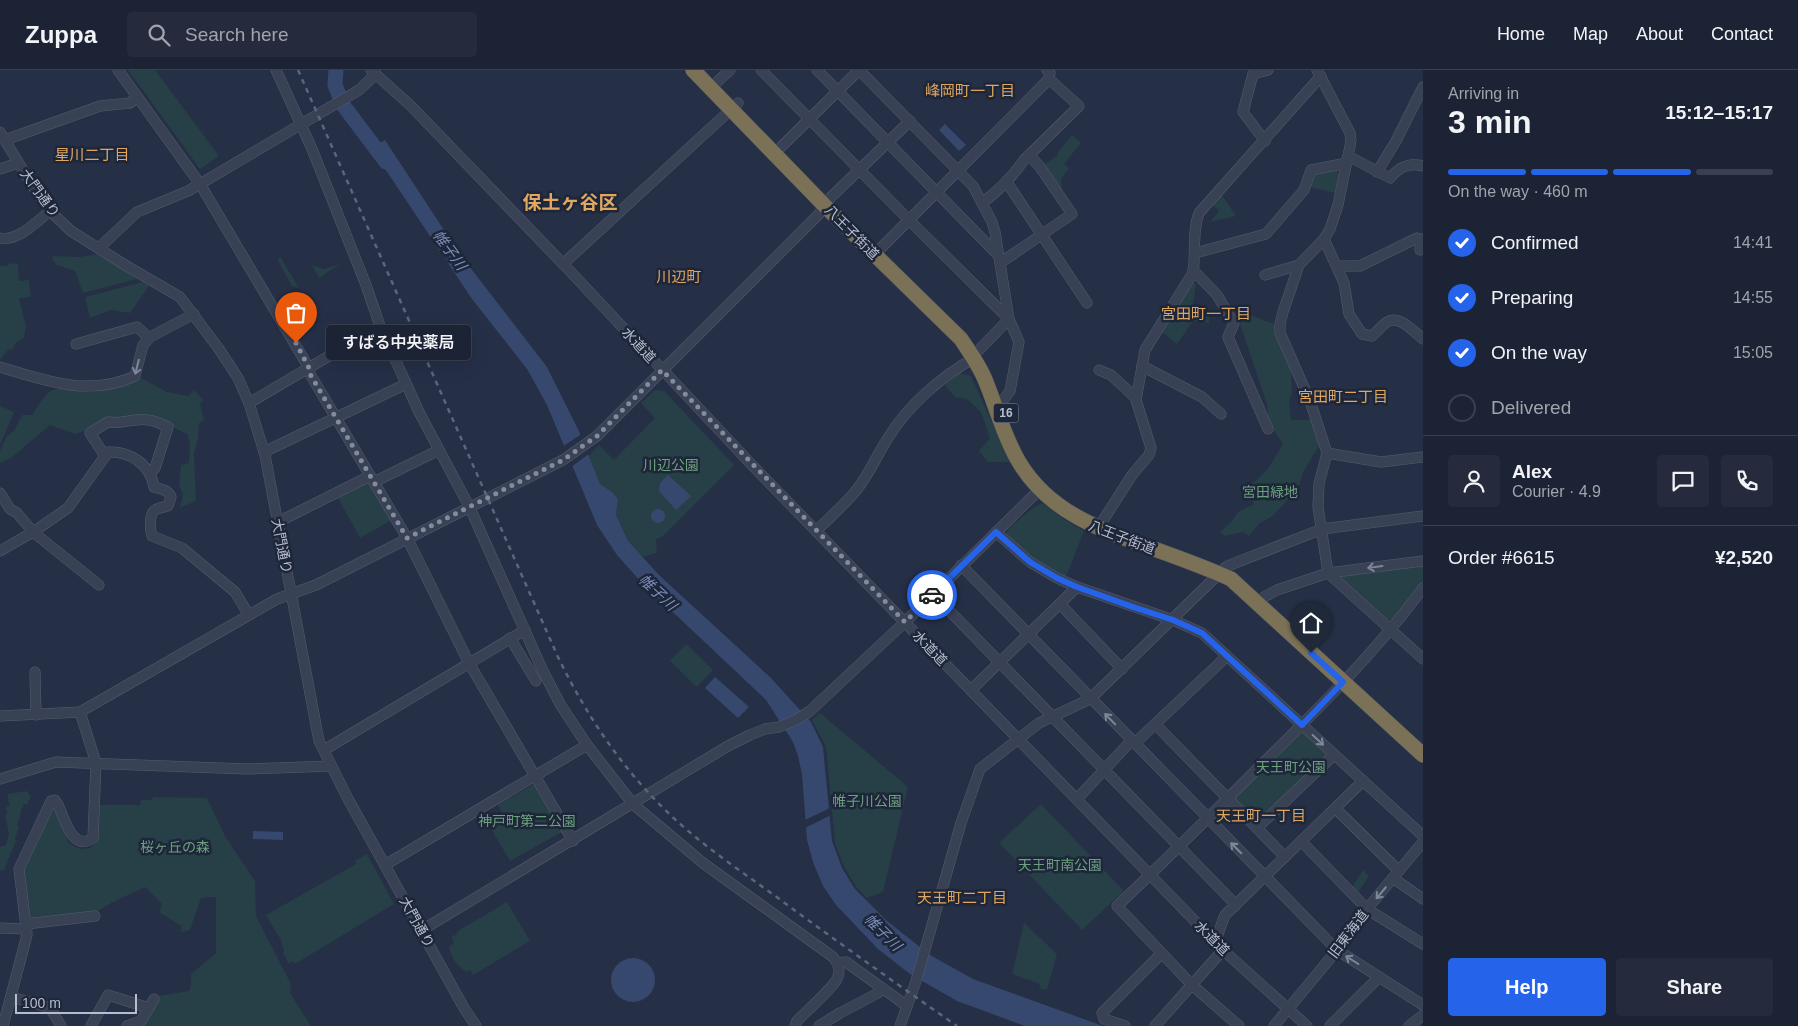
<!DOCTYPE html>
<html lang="en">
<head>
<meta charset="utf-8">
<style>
	body { margin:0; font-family:Helvetica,"Noto Sans JP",sans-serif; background:#252b3c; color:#f1f3f6; height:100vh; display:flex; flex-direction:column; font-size:19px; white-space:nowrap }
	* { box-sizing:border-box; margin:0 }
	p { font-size:16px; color:#a0a4ac }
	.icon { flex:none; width:28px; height:28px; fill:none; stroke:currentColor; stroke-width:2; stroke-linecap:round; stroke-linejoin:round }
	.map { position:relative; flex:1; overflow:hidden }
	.drawer { display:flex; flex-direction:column; background:#1c2334; width:375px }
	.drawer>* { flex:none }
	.scale { position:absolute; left:15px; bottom:12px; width:122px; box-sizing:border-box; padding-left:5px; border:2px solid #b7bdce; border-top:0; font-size:14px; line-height:18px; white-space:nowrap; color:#b7bdce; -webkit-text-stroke:4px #1e263a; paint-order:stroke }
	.pin { position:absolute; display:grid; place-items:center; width:42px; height:42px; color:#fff; margin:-51px -21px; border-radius:50% 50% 50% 0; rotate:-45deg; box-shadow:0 0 5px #0007 }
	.pin .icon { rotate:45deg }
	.courier { position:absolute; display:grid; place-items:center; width:50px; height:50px; margin:-25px; border:4px solid #2563eb; border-radius:50%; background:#fff; color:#222; box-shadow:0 1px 6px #0007 }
	.bubble { position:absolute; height:35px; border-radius:5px; background:#1c2334; box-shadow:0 5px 20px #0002,0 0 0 1px #3a404f; font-size:16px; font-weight:600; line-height:35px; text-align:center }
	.summary em { font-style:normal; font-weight:600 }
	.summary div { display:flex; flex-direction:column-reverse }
	.summary { display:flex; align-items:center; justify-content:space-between; height:85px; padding:0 25px }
	h1 { font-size:32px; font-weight:600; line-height:38px }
	.bar { display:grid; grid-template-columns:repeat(4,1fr); gap:8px 5px; align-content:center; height:60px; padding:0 25px }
	.bar i { height:6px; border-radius:4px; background:#3a404f }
	.bar .on { background:#2563eb }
	.bar p { grid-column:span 4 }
	.line { display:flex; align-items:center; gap:12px; padding:0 25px; border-top:1px solid #3a404f }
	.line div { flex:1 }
	.round { display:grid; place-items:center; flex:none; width:52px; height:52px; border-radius:5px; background:#252b3c }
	ol { padding:0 25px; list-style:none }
	li { display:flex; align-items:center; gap:15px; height:55px }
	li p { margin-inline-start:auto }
	li .icon { padding:5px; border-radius:50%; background:#2563eb; color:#fff; stroke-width:4 }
	li:last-child { color:#a0a4ac }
	li i { width:28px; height:28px; border:2px solid #3a404f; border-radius:50% }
	.action { display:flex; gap:10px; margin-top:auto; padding:10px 25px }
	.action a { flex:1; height:58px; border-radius:5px; background:#2563eb; color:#fff; font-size:20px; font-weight:600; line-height:58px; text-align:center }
	.action a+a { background:#252b3c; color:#f1f3f6 }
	header { display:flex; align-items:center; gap:30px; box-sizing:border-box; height:70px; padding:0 25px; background:#1c2334; border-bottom:1px solid #3a404f }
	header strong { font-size:24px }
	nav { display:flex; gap:28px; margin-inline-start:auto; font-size:18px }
	.search { width:350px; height:45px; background:#252b3c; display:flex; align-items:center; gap:12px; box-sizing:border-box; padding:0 18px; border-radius:5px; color:#a0a4ac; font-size:19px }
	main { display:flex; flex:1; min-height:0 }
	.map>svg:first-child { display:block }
	.green { fill:#273f46 }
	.water { fill:#37486e }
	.pier { fill:#252f46 }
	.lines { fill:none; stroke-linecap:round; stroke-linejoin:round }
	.river { stroke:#37486e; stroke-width:15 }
	.minor-casing { stroke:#555c6f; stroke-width:11 }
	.highway-casing { stroke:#41495c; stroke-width:16 }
	.minor { stroke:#394255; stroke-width:10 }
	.highway { stroke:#7b7156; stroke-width:15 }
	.rail { stroke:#5b657c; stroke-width:2.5; stroke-dasharray:5 5; stroke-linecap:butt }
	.oneway { stroke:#7e8698 }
	.done { stroke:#848b9e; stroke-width:5; stroke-dasharray:0 9 }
	.route { stroke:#2563eb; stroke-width:6 }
	.labels { text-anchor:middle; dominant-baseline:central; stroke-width:5; stroke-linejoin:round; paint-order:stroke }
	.shield { fill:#1e263a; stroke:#8990a2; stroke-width:1 }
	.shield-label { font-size:12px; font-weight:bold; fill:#b7bdce }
	.street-label { font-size:14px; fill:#b7bdce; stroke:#1e263a }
	.park-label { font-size:14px; fill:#6ca17e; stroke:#1e263a }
	.neighbourhood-label { font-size:15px; fill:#e0a760; stroke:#1e263a }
	.water-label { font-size:15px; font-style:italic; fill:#7c8eb8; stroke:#1e263a }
	.district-label { font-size:19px; font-weight:bold; fill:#e0a760; stroke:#1e263a }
</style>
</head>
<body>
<header>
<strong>Zuppa</strong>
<div class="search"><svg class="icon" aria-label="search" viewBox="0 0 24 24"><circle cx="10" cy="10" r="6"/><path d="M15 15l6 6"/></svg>Search here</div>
<nav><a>Home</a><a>Map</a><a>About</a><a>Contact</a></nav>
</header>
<main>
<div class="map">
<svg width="1423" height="956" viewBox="0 0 1423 956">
	<rect width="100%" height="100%" fill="#252f46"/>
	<g class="green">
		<polygon points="128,0 155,0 219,86 200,99"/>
		<polygon points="1072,65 1081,73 1064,94 1069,98 1061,109 1062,118 1059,120 1044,95 1058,85 1057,83"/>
		<polygon points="1337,100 1339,103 1335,123 1309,117 1315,103"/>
		<polygon points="1222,125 1236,146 1210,152 1219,141 1212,134"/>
		<polygon points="100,184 137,209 83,223 75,201 57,195 52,189 53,186 79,187"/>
		<polygon points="279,188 281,188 299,218 292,216 278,191"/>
		<polygon points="10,193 18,194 19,211 29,210 31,227 19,228 26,256 24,268 16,272 13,279 7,281 0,290 0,196 7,196"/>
		<polygon points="340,194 319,208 312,195 324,199"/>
		<polygon points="143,212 149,216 130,243 111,240 90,248 85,227"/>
		<polygon points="1191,212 1196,214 1192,241 1210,243 1209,253 1193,251 1177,274 1160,260"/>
		<polygon points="1245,243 1274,254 1291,298 1292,323 1289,331 1291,350 1311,350 1319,376 1303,402 1300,414 1295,422 1273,446 1260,453 1249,466 1243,462 1224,466 1220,462 1232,451 1238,442 1254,434 1248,418 1267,400 1283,374 1269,353 1267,334 1238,248"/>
		<polygon points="959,303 971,306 1010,392 988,392 979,381 990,368 981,342 967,329 955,327 945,315"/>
		<path d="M141,308l26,14 22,4 5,-6 10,11 -4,2 4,17 -5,3 -1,16 -4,14 2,48 -16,7 3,-14 -4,-9 2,-20 8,-2 1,-19 -3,-10 -33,-16 -66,12 -13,4 -25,-9 -39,33 -11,5v-12l6,-14 8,-6 8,-16h10c5,-7 10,-17 17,-23 8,-6 18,-2 26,-1 23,3 45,-3 66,-13z"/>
		<polygon points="655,320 664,321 734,395 662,467 656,469 657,483 642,487 628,471 616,445 618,429 613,423 600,415 589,386 599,375 614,390 655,348 641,333"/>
		<polygon points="0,336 14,342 0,375"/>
		<polygon points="369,409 392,450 360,468 337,426"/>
		<path d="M1043,433l19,15 22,13 -18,46 -32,-18 -27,-24v-4c9,-9 24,-24 36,-28z"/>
		<polygon points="1423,494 1423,512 1393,549 1387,550 1337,507"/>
		<polygon points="686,574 713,600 697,617 670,591"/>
		<polygon points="820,643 908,717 883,822 867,828 857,818 844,797 835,773 826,677 812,650"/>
		<polygon points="1301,661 1327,683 1328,689 1258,753 1231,729"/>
		<polygon points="536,713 564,761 510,791 488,753 502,744 498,735"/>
		<polygon points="27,721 31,727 27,734 24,734 20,743 21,744 17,755 19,758 15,768 16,771 4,800 0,800 0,777 6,775 9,764 5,745 7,744 6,737 10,736 7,724"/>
		<polygon points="153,727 207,728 225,766 255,811 256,846 291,914 290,923 311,956 143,956 141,955 158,926 189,921 191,913 191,904 216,883 216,827 201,828 190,860 181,862 181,856 159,842 162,834 145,817 113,832 96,842 31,849 23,798 53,735 56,737 69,773 80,779 90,778 97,771 97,735 140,735 141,730 152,730"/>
		<polygon points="1041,734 1124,821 1082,860 999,773"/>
		<polygon points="367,784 394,834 295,894 293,891 289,894 283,884 284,879 281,873 282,872 266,845 356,794 355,791"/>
		<polygon points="1363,800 1369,806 1357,824 1351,819"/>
		<path d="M507,832l23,39 -57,34 -3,-5 -4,2c-10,-7 -14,-14 -17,-25l5,-4 -3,-6 6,-3 -1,-2z"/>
		<polygon points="1024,853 1057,884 1047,920 1039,918 1040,914 1012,904"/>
	</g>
	<g class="water">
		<polygon points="945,54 966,75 959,81 939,60"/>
		<polygon points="385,70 459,183 547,297 579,361 600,414 613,423 618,429 616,445 628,471 660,506 770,607 811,652 823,677 832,771 842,798 855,819 886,850 930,885 973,909 1103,956 1025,956 957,931 910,904 878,879 836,835 823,816 813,792 807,770 802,704 798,686 793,672 766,630 641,512 617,485 597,455 547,335 527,299 472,229 371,78"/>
		<polygon points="668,405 691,426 676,440 659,421 660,413"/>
		<circle cx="658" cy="446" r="7"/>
		<polygon points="715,607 749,637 738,648 705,618"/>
		<polygon points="253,761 283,762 283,770 253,769"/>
		<circle cx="633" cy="910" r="22"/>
	</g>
	<g class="pier">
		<polygon points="456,173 459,178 443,192 440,187"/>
		<polygon points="583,363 590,383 571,397 562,377"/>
		<polygon points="830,738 831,745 803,759 803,751"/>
	</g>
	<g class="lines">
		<polyline class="river" points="336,0 335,15 343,35 386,92"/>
		<defs>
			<g id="minor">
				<polyline points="118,0 200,114 309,298 310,304 407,468 469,593 573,771"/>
				<path d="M276,0l36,79 54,136 14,41 39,86 51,96 72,161 18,35 27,41 46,59 70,59 130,94c5,6 8,14 4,22 -5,10 -31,32 -40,42l-2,5"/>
				<polyline points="371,0 411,36 568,199 751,394 1223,880 1307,956"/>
				<polyline points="761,0 909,150 1009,249 979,280"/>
				<polyline points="817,0 998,185"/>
				<polyline points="859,0 973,116 992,152 995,162 1009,249 1019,272 1010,321 1002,332"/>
				<polyline points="1317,0 1350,63 1351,71 1338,135 1330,159 1324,169 1299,195 1283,242 1280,254 1280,263 1310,331 1327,383 1319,414 1318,437 1328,503 1423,589"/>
				<polyline points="717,12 730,0"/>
				<polyline points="0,62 35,120 50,141 71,161 125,195 180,227 219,279 238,308 249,333 265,385 319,671 347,727 464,938 476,956"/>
				<polyline points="5,70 100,36 130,33 137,27"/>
				<polyline points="1265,71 1243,42 1253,4 1268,0"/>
				<polyline points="781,77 859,0"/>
				<path d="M1348,86l42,22c9,-11 19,-16 33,-12"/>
				<polyline points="0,99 18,93"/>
				<polyline points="1377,102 1396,71 1423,17"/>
				<polyline points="1006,111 1087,233"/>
				<path d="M982,133c16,-12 31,-27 42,-43l55,-54 -30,-27 1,-6 -3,-3"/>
				<path d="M0,168c18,4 37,-17 50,-27"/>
				<path d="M1324,169l20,44 5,31 13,20 10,2c5,-4 10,-11 15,-14 12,-8 27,10 36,17"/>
				<polyline points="100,177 137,142 188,121 200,114 359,20 376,4"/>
				<polyline points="881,178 1049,9"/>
				<polyline points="1195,183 1266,164 1304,120 1311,100 1347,93"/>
				<polyline points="1000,193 1072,144 1040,97 1029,85"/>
				<polyline points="563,194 738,33"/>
				<polyline points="1338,196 1360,196 1417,168 1421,169 1420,180"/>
				<polyline points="1193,200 1217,225 1234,253 1228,267 1268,359"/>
				<polyline points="1265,205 1299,195"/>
				<polyline points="76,274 137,257 149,268"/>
				<polyline points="1142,296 1202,327 1221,344"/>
				<path d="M0,297c46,14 90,30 135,9l8,-31 7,-8 44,-23"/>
				<polyline points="1099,300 1111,305 1136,328"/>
				<polyline points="249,333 380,256"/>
				<polyline points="264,382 406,314"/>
				<polyline points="1327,383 1381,392 1423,387"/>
				<path d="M105,386l-15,-23 18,-11c10,2 17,-1 28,-2 12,-2 21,2 32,7l-13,41 -5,5"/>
				<polyline points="374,412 439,380"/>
				<polyline points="0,423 10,439 17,443 33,462 99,515"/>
				<polyline points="278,452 370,406"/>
				<path d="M1102,452l30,-47 17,-20 2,-7 -15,-48 9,-50 48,-77c3,-20 -1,-42 6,-60l122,-137"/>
				<path d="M816,461c13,-13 27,-25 38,-38 14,-16 23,-38 34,-55 20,-33 53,-61 86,-80"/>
				<polyline points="996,462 1030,492 1057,508 1077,517 1173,550 1202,563 1423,766"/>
				<path d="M0,481l33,-19 35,-24 40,-56c22,-1 42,12 46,35 7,2 14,3 17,10l-3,9c-4,1 -10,2 -13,4 -6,4 -5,20 -3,26l30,12 53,44 14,23"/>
				<polyline points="961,495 1337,880 1423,935"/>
				<polyline points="933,524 1236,835"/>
				<polyline points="1264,527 1277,520 1328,503 1423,491"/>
				<polyline points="1060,534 1122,599"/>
				<polyline points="510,568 536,611"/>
				<polyline points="35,602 36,645"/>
				<polyline points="971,620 1077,517"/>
				<polyline points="0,646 80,642 277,529 316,515 563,390 597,366 819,144 831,127 910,51"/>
				<polyline points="1155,654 1285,787"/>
				<polyline points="1134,674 1227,586"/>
				<polyline points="324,680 525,560"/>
				<polyline points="0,709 56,692 247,699 331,696"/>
				<polyline points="1077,729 1131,671"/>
				<polyline points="1335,738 1399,801"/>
				<polyline points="1257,758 1334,685"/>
				<polyline points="1301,771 1367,839 1423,874"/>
				<polyline points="385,795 587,675"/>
				<polyline points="1393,808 1423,829"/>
				<polyline points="26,854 95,846"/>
				<polyline points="0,858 27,859"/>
				<polyline points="422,860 728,676 750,665 765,659 779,657 796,650 810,641 905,552 1040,419"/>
				<polyline points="1215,872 1225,845 1363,711"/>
				<polyline points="837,893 846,892 907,936"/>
				<polyline points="11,927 47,937 52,941 61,956"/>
				<path d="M3,956l24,-91 -8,-66 32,-68 4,-1 3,5c7,14 14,47 35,33l3,-75 -16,-51"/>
				<polyline points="91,956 108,925 149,938"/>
				<polyline points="127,956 141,951 154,929"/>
				<polyline points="819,956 840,943 878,923 881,918"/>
				<polyline points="900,956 916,911 961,753 980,699 1039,653 1090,629 1227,496 1322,459 1423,446"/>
				<polyline points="1125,956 1104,949 1102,943 1161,884"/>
				<polyline points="1155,956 1223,880"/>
				<path d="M1239,956l-47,-41 -75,-79c49,-46 97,-94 144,-141 57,-56 115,-113 162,-177"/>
				<polyline points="1274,956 1337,880 1367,839 1423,772"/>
				<polyline points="1330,956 1379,907"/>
				<polyline points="1409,956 1423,945"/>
			</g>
			<path id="highway" d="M693,0l131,135 137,134c9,14 19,27 25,43 11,27 18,55 33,80 31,52 85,69 138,88 25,9 50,18 74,29l192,176"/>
		</defs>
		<use href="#minor" class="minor-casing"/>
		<use href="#highway" class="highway-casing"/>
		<use href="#minor" class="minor"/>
		<use href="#highway" class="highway"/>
		<path class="rail" d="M298,0l260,587c30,62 69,119 120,165 34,31 75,57 112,85 55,40 111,80 167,119"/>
	</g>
	<defs><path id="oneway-shaft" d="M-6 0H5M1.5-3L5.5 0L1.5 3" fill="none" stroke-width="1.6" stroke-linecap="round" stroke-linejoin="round" transform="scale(1.25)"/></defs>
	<g class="oneway">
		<use href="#oneway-shaft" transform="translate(137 297) rotate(104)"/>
		<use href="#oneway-shaft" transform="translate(1375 497) rotate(172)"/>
		<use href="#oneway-shaft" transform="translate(1110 649) rotate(-134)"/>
		<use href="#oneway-shaft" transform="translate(1318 670) rotate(43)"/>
		<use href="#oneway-shaft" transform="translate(1236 778) rotate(-135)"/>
		<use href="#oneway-shaft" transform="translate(1381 823) rotate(130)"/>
		<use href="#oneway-shaft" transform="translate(1352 890) rotate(-148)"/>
	</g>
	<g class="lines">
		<polyline class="done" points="296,273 309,298 310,304 407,468 563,390 597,366 662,300 905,552 932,525"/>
		<polyline class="route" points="932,525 996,462 1030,492 1057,508 1077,517 1133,537 1173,550 1202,563 1302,655 1343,612 1311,583"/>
	</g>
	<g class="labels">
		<rect class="shield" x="993.5" y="333.5" width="25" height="19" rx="4"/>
		<g class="shield-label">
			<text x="1006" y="343">16</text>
		</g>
		<g class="street-label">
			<text transform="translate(40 123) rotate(54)">大門通り</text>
			<text transform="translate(852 162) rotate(45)">八王子街道</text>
			<text transform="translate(639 275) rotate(47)">水道道</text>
			<text transform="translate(1122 467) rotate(21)">八王子街道</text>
			<text transform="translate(282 476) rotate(79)">大門通り</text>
			<text transform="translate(930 578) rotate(46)">水道道</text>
			<text transform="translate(417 852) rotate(61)">大門通り</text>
			<text transform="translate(1348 864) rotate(-53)">旧東海道</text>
			<text transform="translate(1212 868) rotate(45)">水道道</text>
		</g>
		<g class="park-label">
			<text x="671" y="395">川辺公園</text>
			<text x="1270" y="422">宮田緑地</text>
			<text x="1291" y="697">天王町公園</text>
			<text x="867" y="731">帷子川公園</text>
			<text x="527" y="751">神戸町第二公園</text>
			<text x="175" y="777">桜ヶ丘の森</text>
			<text x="1060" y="795">天王町南公園</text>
		</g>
		<g class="neighbourhood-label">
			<text x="970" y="20">峰岡町一丁目</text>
			<text x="92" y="84">星川二丁目</text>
			<text x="679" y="206">川辺町</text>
			<text x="1206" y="243">宮田町一丁目</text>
			<text x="1343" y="326">宮田町二丁目</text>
			<text x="1261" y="745">天王町一丁目</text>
			<text x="962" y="827">天王町二丁目</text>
		</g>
		<g class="water-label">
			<text transform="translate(450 180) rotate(54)">帷子川</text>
			<text transform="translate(658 522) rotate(43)">帷子川</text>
			<text transform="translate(883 862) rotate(45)">帷子川</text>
		</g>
		<g class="district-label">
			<text x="570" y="132">保土ヶ谷区</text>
		</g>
	</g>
</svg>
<div class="scale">100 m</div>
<div class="pin" style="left:296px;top:273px;background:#ea580c"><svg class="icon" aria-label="bag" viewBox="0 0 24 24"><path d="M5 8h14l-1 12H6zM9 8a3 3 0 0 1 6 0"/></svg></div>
<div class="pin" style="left:1311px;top:583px;background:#1f2937"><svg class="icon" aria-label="home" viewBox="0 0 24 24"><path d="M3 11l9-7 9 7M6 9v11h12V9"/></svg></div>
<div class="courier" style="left:932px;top:525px"><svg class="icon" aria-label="car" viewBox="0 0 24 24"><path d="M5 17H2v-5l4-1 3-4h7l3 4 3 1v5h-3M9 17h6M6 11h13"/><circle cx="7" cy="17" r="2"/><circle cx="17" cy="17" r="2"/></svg></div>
<div class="bubble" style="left:326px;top:255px;width:145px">すばる中央薬局</div>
</div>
<section class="drawer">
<div class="summary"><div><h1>3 min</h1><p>Arriving in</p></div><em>15:12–15:17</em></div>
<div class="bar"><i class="on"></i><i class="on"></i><i class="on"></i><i></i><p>On the way · 460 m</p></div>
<ol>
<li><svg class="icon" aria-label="check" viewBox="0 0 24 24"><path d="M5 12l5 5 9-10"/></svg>Confirmed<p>14:41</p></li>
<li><svg class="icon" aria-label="check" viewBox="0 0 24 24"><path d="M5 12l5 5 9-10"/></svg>Preparing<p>14:55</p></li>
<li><svg class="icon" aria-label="check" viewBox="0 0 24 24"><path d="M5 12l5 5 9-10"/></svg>On the way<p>15:05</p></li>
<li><i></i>Delivered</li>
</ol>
<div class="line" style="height:90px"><a class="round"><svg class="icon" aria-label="person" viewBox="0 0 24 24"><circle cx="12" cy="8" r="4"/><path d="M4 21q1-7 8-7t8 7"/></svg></a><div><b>Alex</b><p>Courier · 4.9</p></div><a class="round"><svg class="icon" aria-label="chat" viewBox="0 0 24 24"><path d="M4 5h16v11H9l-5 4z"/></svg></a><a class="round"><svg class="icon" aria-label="phone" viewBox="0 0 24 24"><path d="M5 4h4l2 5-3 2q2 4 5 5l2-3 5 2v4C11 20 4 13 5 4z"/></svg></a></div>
<div class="line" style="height:65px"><div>Order #6615</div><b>¥2,520</b></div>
<div class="action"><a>Help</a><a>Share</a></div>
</section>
</main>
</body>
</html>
